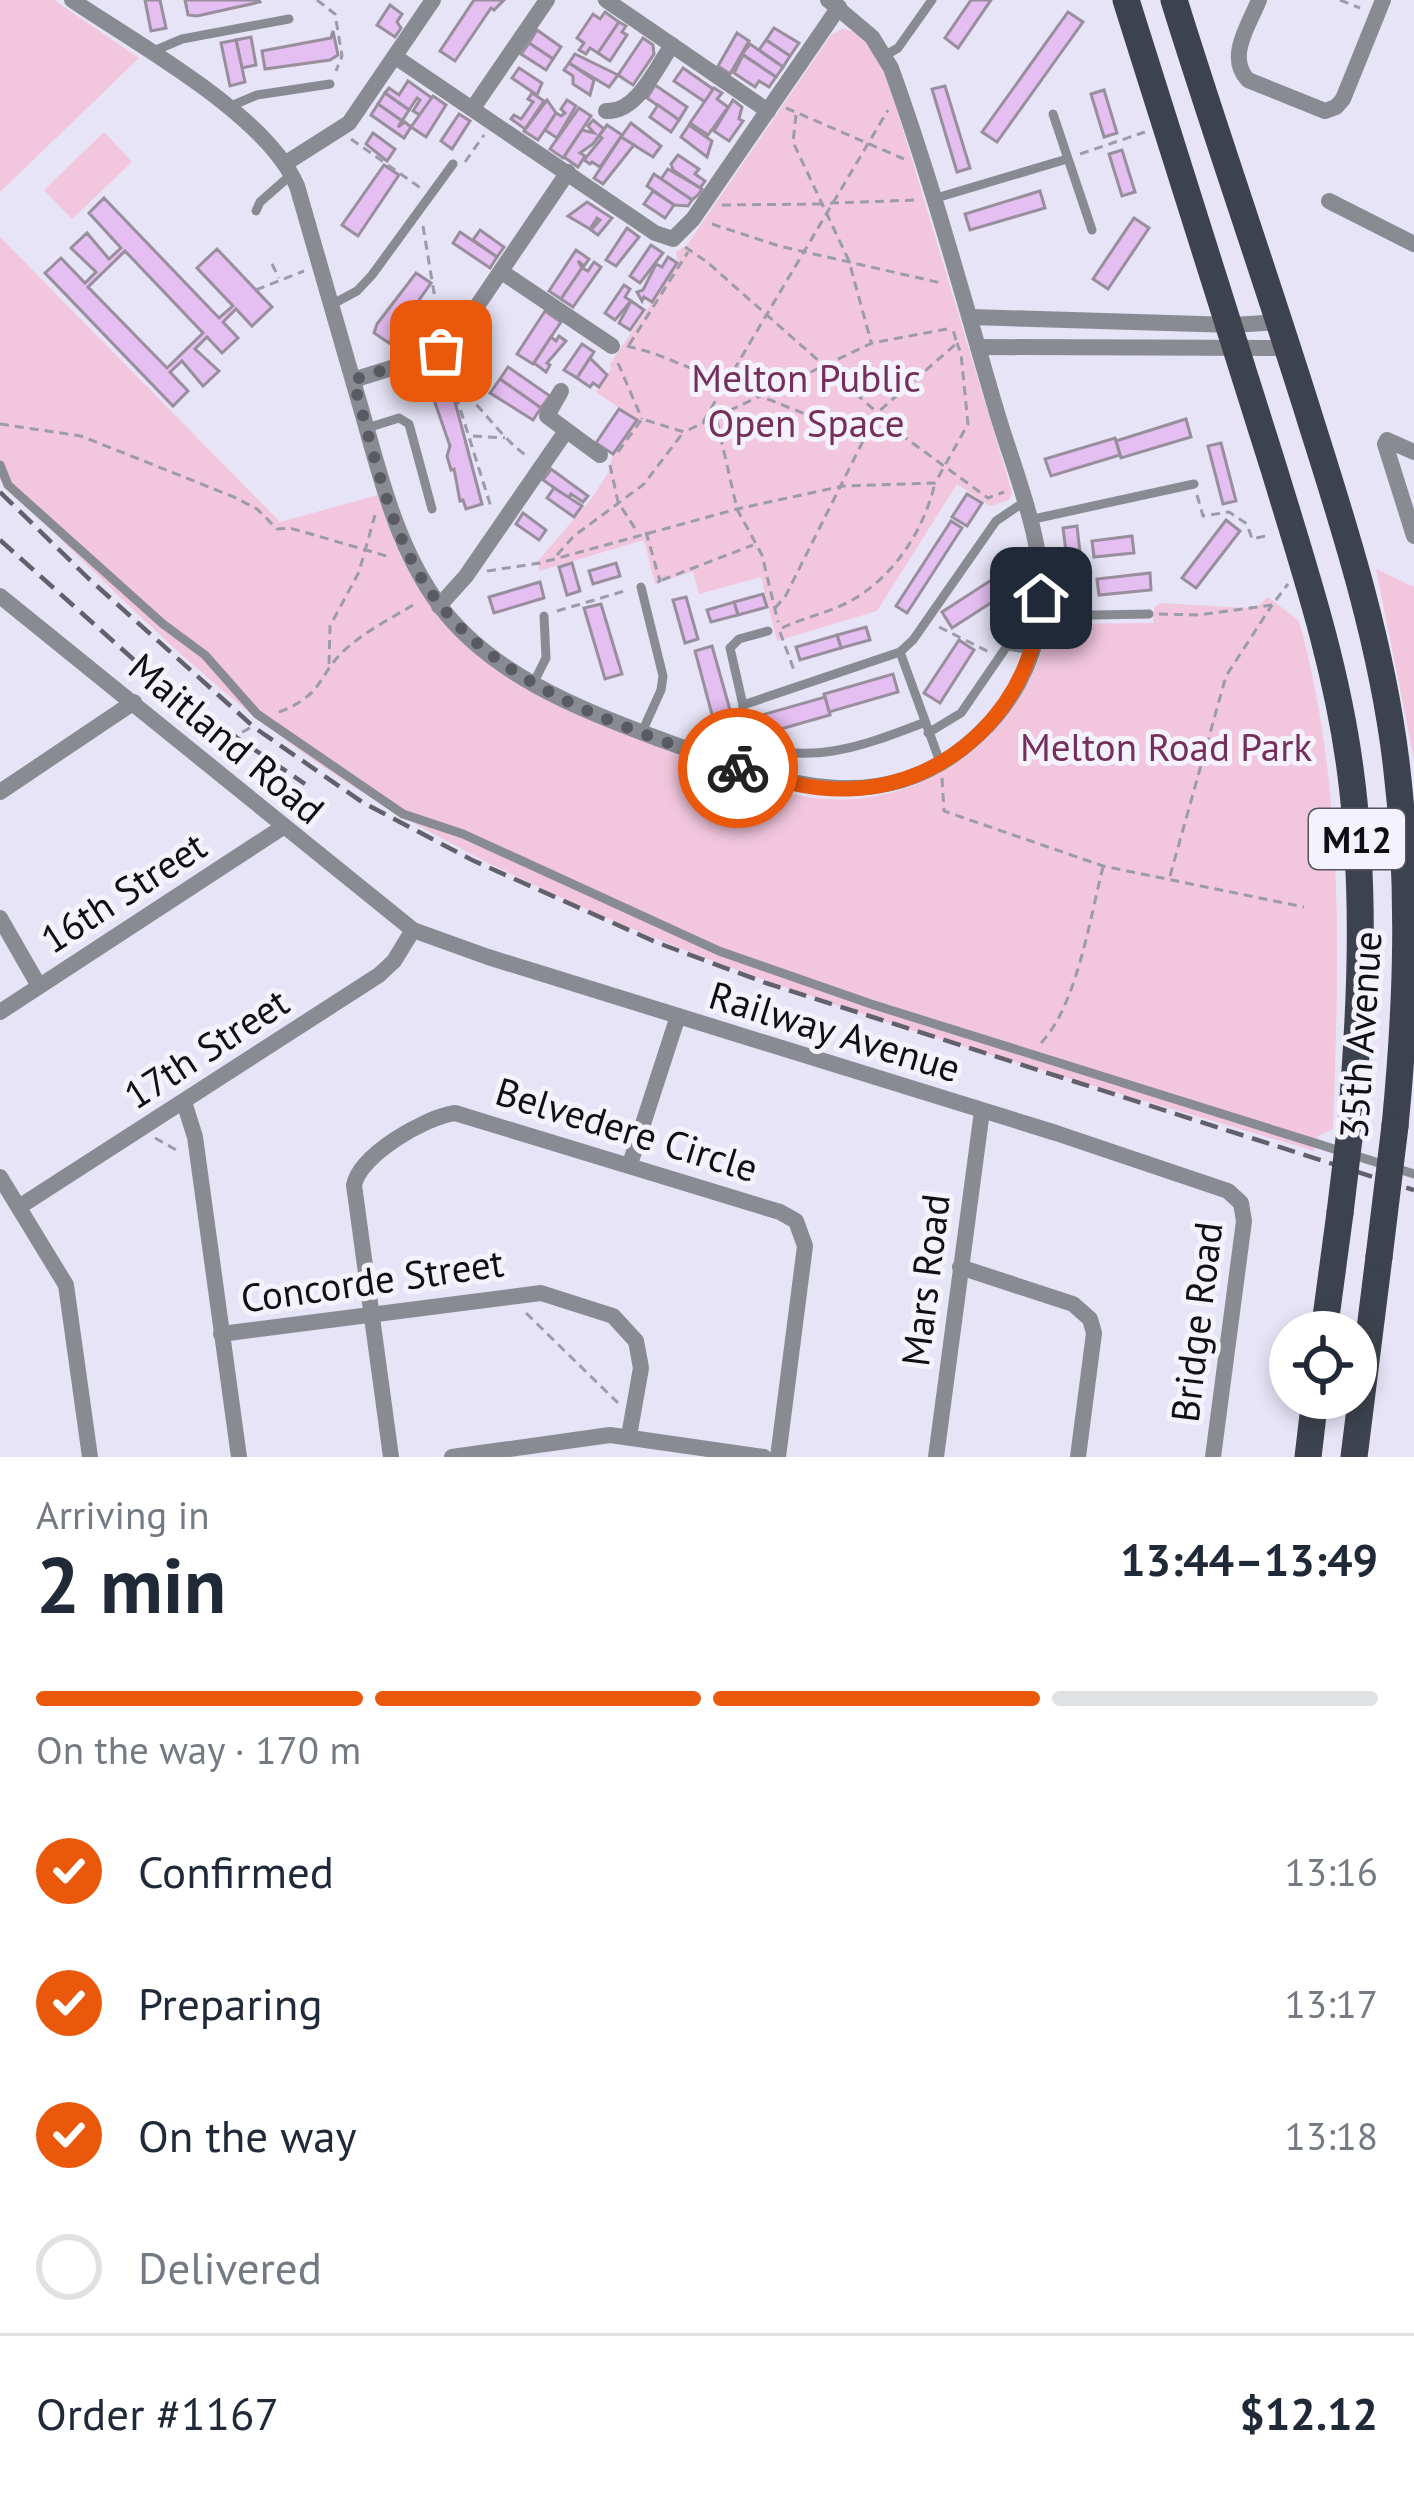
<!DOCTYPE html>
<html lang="en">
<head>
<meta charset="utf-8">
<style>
	body { margin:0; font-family:"PT Sans",sans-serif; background:#f6f6f7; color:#1f2937; height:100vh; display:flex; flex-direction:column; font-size:45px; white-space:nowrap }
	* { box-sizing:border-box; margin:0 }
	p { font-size:39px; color:#747a83 }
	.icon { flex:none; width:66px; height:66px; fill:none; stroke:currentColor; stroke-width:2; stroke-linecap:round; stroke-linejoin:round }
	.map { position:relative; height:1457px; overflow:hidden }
	.panel { display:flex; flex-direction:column; background:#fff; flex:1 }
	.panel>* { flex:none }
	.tools { position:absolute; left:1269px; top:1311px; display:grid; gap:24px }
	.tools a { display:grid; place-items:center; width:108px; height:108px; border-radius:50%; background:#fff; box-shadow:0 6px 18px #0003; font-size:60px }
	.pin { position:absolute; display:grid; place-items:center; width:102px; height:102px; color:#fff; margin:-51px; border-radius:24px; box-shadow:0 6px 18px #0006 }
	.courier { position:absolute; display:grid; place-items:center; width:120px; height:120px; margin:-60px; border:9px solid #ea580c; border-radius:50%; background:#fff; color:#222; box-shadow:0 3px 15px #0007 }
	.overview em { font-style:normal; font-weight:600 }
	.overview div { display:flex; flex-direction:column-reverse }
	.overview { display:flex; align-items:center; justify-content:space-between; height:204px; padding:0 36px }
	h1 { font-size:78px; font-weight:600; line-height:90px }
	.bar { display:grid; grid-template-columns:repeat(4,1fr); gap:18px 12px; align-content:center; height:144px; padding:0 36px }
	.bar i { height:15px; border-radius:9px; background:#e0e1e3 }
	.bar .active { background:#ea580c }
	.bar p { grid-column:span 4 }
	.line { display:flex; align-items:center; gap:30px; padding:0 36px; border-top:3px solid #e0e1e3 }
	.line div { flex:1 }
	ol { padding:0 36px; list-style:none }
	li { display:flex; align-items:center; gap:36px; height:132px }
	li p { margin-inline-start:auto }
	li .icon { padding:12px; border-radius:50%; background:#ea580c; color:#fff; stroke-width:4 }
	li:last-child { color:#747a83 }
	li i { width:66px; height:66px; border:6px solid #e0e1e3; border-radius:50% }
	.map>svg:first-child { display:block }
	.green { fill:#f2c7de }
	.building { fill:#e5bef2; stroke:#988e9c; stroke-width:3; fill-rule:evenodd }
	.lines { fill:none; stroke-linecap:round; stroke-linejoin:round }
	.path { stroke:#9c9ba9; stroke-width:3; stroke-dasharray:9 6; stroke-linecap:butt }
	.lane { stroke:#888c92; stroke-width:9 }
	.street { stroke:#888c92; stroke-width:16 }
	.primary { stroke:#3d434e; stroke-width:27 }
	.rail { stroke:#62616b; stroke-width:4.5; stroke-dasharray:18 9; stroke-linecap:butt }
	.primary-bridge { stroke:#3d434e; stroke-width:27 }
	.done { stroke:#5a5a63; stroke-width:12; stroke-dasharray:0 21.6 }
	.route { stroke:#ea580c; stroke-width:15 }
	.labels { text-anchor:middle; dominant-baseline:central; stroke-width:10; stroke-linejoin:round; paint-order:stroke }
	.shield { fill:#f3f2fd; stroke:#53535a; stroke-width:3 }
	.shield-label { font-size:36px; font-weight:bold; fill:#0f0f14 }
	.park-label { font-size:39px; fill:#742f5a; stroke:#f3f2fd }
	.street-label { font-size:39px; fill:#0f0f14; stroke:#f3f2fd }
</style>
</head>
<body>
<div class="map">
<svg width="1414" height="1457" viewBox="0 0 1414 1457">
	<rect width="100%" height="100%" fill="#e6e4f6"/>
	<g class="green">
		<polygon points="0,0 54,0 139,58 0,192"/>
		<path d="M842,29c27,2 41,38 49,61l121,402 -3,8 -19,6 -33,-22 -80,127 -100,30 -16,-64 -62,17 -6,-23 -38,13 -11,-44 -105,31 -1,-10 54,-63 16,-25 5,-19 24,-34 -41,-28 15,-23 -1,-5 68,-100 -2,-12 11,-7 144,-210z"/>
		<polygon points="104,132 132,162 72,219 44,190"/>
		<path d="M0,237l280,285 98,-27c16,54 39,102 79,142 52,52 121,78 189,105 57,23 120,53 182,57 103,6 197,-68 219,-168l12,-7 94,-1 1,-15 6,-5 87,5 11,-2 10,-9 31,24c46,166 40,337 34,508l-15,7 -4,15c-330,-100 -708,-193 -995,-387 -118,-80 -217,-186 -319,-284z"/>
		<polygon points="1376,569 1414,587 1414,759"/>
	</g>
	<g class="building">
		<polygon points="145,0 160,0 166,28 151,31"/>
		<polygon points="185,0 259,0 260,2 197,16 188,15"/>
		<polygon points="474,0 504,0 494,10 491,8 455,61 440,51"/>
		<polygon points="971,0 991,0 958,48 945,38"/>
		<polygon points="390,5 402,14 397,22 401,28 395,37 377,25"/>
		<polygon points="605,12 619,22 598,53 590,48 586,54 579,50 584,43 577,38 593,14 600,19"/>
		<polygon points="1068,12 1083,22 997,142 982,132"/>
		<polygon points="619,22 626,26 622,32 627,35 610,61 598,53"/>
		<polygon points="774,28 799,43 790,56 766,40"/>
		<polygon points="537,30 561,47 553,59 529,43"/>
		<polygon points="333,31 338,55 330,60 265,69 262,51 331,38"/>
		<polygon points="737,33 749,41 730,74 718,66"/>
		<polygon points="251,37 256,65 242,68 236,40"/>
		<polygon points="643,38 653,45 654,54 633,85 618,75"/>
		<polygon points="236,40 245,82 230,86 221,43"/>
		<polygon points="766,40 790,56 783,67 759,50"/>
		<polygon points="529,43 553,59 546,70 521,54"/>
		<polygon points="750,44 783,67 776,77 742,54"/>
		<polygon points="575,54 618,75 609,87 569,63"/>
		<polygon points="743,55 776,77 769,87 759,81 755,87 734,73"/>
		<polygon points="569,63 594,80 590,95 573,84 573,76 564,70"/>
		<polygon points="519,68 542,83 537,95 512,78"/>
		<polygon points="683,68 713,89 705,102 674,81"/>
		<polygon points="408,81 432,98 420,115 413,111 420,100 417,98 409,110 385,93 389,88 399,95"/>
		<polygon points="655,85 687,107 679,120 647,98"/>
		<polygon points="945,86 970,168 957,172 932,89"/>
		<polygon points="714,88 722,93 717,99 728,107 708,135 690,123"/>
		<polygon points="1104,90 1117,133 1104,137 1091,94"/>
		<polygon points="385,93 409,110 402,121 378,104"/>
		<polygon points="532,93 544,101 525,129 511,119 514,115 521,119 533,102 528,99"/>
		<polygon points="433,96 446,105 426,137 411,127"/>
		<polygon points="547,100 556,113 538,140 524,131"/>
		<polygon points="567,100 576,106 557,138 545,130 556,113 561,116 565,113 561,109"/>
		<polygon points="733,100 742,107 739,119 743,121 729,141 714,131"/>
		<polygon points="378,104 402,121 398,127 405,122 411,127 404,138 371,115"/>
		<polygon points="658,105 679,120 671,132 650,117"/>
		<polygon points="579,108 591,116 563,158 550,149"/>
		<polygon points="459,114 470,121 452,149 441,141"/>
		<polygon points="593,120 604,129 593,144 580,153 585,156 578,167 564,157 582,130 594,133 588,126"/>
		<polygon points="631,123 661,146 653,157 621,137"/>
		<polygon points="607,125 622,135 600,167 592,162 590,164 584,160 602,138 599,136"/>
		<polygon points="689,125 712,141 707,157 681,137"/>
		<polygon points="373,133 395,149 387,161 366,144"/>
		<polygon points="621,137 634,145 603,184 594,178"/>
		<polygon points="1122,150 1135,192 1122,196 1109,154"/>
		<polygon points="678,155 699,169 695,174 705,181 700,188 673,170 671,164"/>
		<polygon points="384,165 399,175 358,236 342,225"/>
		<polygon points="668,169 702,189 698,195 692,200 661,179"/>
		<polygon points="654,174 692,200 688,206 674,205 647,186"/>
		<polygon points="653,191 674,205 665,218 644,204"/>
		<polygon points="1040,191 1045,208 970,230 965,214"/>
		<path d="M104,198l115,120 14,-12 -36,-38 20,-19 55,58 -20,19 -16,-17 -13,13 15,16 -16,15 -15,-16 -12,12 24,22 -16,15 -21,-25 -12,11 18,19 -15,15 -128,-133 16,-15 24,25 11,-11 -25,-24 16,-15 22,26 12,-11 -32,-35zM125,251l78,82 -36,35 -79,-81z"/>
		<polygon points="587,202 612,218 598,235 591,230 600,220 597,218 590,229 568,216"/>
		<polygon points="1134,218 1149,228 1108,289 1093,279"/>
		<polygon points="627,228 639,237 616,266 606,260"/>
		<polygon points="480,230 504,247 497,257 473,240"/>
		<polygon points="460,232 497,257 490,268 453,243"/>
		<polygon points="651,245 663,253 640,283 630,276"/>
		<polygon points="576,250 589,259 584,266 578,261 582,268 561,299 549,291"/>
		<polygon points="668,257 677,263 652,302 644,297 642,301 637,292 643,290 656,264 662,267"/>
		<polygon points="594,262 601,267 573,307 561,299 582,268 588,271"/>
		<polygon points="416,273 431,283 389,343 374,333 377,324"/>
		<polygon points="624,285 630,289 625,297 631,301 615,320 605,313"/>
		<polygon points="631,301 644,310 630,330 619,323"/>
		<polygon points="545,311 561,322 533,364 517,354"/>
		<polygon points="559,336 566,341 547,363 550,365 546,372 534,363 551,337 556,341"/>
		<polygon points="582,344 594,352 577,378 564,370"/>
		<polygon points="590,358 607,375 599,387 593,383 590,387 577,378"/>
		<polygon points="508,367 550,396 541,408 500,379"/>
		<polygon points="449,379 482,504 466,509 463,500 460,501 454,469 451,470 447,456 450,446 432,394 433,384"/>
		<polygon points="500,379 541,408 533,420 490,393"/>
		<polygon points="619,409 637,420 613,454 596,443"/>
		<polygon points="1186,419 1191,437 1121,458 1116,441"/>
		<polygon points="1115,438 1120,455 1051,476 1045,459"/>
		<polygon points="1221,443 1236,501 1223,504 1208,446"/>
		<polygon points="551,469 588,496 583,502 571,494 569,498 543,480"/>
		<polygon points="554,488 582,506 574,517 547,498"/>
		<polygon points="967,494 982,503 967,526 952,517"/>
		<polygon points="523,513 546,530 539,540 516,524"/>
		<polygon points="1226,520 1240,531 1196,588 1182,578"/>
		<polygon points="951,521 962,528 907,613 896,606"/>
		<polygon points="1077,526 1085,598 1072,600 1063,528"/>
		<polygon points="1132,536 1134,553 1094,557 1092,541"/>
		<polygon points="572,563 580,591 567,595 559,567"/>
		<polygon points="616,563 620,576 593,584 589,571"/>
		<polygon points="1150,573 1151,590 1099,595 1097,579"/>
		<polygon points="996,577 1006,593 952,628 942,612"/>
		<polygon points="540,582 544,598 494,613 489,597"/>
		<polygon points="763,594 767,607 738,615 734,602"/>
		<polygon points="686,597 698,639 685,643 673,600"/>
		<polygon points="734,602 738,615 711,622 707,610"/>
		<polygon points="601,604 622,674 605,679 584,608"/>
		<polygon points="866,627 870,640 841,648 837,635"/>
		<polygon points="837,635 841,648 800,660 796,647"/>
		<polygon points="959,640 974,650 940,703 924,693"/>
		<polygon points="712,646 732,717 714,722 695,651"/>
		<polygon points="893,674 898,692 829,712 824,694"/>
		<polygon points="825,697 830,715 760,735 755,717"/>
	</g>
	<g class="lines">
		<g class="path">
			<polyline points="317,0 335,14 342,56 336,71"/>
			<polyline points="1340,0 1360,8"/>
			<polyline points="786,108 904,159"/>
			<polyline points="796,115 793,142 849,261 871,342"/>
			<polyline points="351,139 422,189"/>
			<polyline points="1080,154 1145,132"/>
			<polyline points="465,162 484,135"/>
			<polyline points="830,203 917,200"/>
			<polyline points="722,205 821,204"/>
			<polyline points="712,224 779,246 941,283"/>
			<polyline points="423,226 440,329"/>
			<polyline points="685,247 707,262 907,439 988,498 1004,492"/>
			<polyline points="272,264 279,278"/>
			<polyline points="256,290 304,271"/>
			<polyline points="629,345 688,252"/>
			<polyline points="627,346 653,353 865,438"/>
			<polyline points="618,363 642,419"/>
			<polyline points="447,367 491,507"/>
			<path d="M454,385c28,19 44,51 73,71"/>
			<polyline points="717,421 737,509 762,555 778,622"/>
			<polyline points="703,422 888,110"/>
			<polyline points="0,424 81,436 234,497 257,509 277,529 290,528 390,557"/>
			<polyline points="473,436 505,438"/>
			<polyline points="618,452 642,419 684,432 872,343 952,328"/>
			<polyline points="610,465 618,502 638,533"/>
			<polyline points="1197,495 1203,516 1229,512 1247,524 1252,539 1270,535"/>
			<polyline points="646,532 660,581 655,583"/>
			<polyline points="557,555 574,536 644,484 682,434"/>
			<polyline points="487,571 540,563 737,509 843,486 935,483 968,424 961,354 957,343"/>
			<polyline points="662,580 753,545"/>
			<polyline points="775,608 785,597 877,413 957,343 953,330"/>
			<polyline points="557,611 628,590"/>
			<polyline points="1159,614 1198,615 1272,605 1288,584"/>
			<polyline points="939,627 989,652"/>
			<path d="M782,628c23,-11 50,-16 72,-29 42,-25 70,-70 81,-116"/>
			<polyline points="780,632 795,673"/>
			<polyline points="329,664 330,626 359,572 375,515"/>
			<path d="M279,712c50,-19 37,-41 74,-69 20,-16 44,-28 65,-41"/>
			<polyline points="216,747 255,725"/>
			<polyline points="942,778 944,811 1103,866 1304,907"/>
			<polyline points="1170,876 1226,676 1272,605"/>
			<path d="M1041,1043c36,-38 49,-125 62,-176"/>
			<polyline points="155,1138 178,1151"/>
			<polyline points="526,1313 618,1403"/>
		</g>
		<g class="lane">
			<polyline points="149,53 182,39 289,19"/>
			<polyline points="884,56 898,48 932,0"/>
			<polyline points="231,106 257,95 330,84"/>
			<polyline points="1053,114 1092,230"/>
			<polyline points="933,199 1067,159"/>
			<polyline points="256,211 260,202 292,174"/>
			<polyline points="331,305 357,291 372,275 453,164"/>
			<polyline points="367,428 399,418 409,424 432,509"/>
			<polyline points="0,465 8,485 163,624 205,655 257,714 403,814 463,834 719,951 871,1004 1414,1174"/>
			<polyline points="1029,520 1194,484"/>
			<polyline points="641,587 663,676 661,690 642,732"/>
			<polyline points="1040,616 1149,614"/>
			<polyline points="900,652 913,640 996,521 1024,502"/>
			<polyline points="534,682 546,658 544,616"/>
			<polyline points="743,705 900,652 940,762"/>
			<polyline points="928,733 961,713 1007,646 1032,650"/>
			<path d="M743,744c69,21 115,4 180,-21"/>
			<polyline points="737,768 743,744 743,705 730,648 739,639 768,631"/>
		</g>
		<g class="street">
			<path d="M72,0c66,45 194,114 225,186 21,73 42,146 63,219 20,69 36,142 80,201 51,68 137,102 214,131 110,40 223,92 323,-1 34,-31 57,-73 63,-118 9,-71 -26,-145 -45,-212 -33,-113 -64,-227 -104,-338l-19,-31 -44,-37"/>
			<polyline points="606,0 768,111"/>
			<path d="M1259,0c-10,25 -33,57 -11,80l77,31 11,-4 7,-8 40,-99"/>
			<polyline points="397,58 655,233 673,239 693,219 839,7"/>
			<polyline points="473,108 547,0"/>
			<path d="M606,111c31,2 50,-43 66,-66"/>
			<polyline points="286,163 349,123 433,0"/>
			<polyline points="1329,201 1414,244"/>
			<polyline points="502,272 612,346"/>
			<polyline points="971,317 1233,325 1281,322"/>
			<polyline points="978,347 1288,348"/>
			<polyline points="353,380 427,357 454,340 568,172"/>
			<polyline points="561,391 547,416 600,455"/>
			<polyline points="1414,452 1387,440 1385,444 1414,536"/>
			<polyline points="0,596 413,930 488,957 1056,1133 1228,1191 1241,1203 1244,1221 1213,1457"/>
			<polyline points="439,606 466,576 566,431"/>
			<polyline points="0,792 134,702"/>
			<polyline points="0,918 39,986"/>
			<polyline points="0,1012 283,827"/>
			<polyline points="184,1102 195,1137 239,1457"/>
			<polyline points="630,1164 678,1016"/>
			<polyline points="0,1177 66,1285 90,1457"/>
			<polyline points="19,1207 379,975 394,961 413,930"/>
			<polyline points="960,1267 1073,1304 1090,1319 1094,1333 1078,1457"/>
			<polyline points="221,1334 541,1293 613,1316 636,1341 641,1368 629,1436"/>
			<path d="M391,1457l-37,-272c6,-30 71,-68 101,-72l325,99 16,9 9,25 -27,211"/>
			<polyline points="452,1457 610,1435 764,1457"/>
			<polyline points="936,1457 982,1111"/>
		</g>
		<g class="primary">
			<path d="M1126,0c50,156 100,312 148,469 30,99 62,195 76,299 16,118 11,236 1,354"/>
			<path d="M1174,0c44,142 94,283 138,425 35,110 70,222 84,337 15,122 11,242 -1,364"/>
			<polyline points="1324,1332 1340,1213"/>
			<polyline points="1308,1457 1315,1398"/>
			<polyline points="1354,1457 1379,1257"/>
		</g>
		<g class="rail">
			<polyline points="0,492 88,578 255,728 362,802 472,860 658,943 766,983 1414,1190"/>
			<polyline points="0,540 171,693 305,784"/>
		</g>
		<g class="primary-bridge">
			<polyline points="1340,1213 1351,1122"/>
			<polyline points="1379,1257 1395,1126"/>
		</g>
	</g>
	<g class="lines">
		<path class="done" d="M441,351l-88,29c18,61 31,127 60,183 64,122 205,161 325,205"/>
		<path class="route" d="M738,768c36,12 72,22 110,21 106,-3 187,-88 193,-191"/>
	</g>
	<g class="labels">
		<rect class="shield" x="1309" y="809" width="96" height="60" rx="9"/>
		<g class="shield-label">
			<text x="1357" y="839">M12</text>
		</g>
		<g class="park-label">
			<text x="806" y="377">Melton Public<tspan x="806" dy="45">Open Space</tspan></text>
			<text x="1166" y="746">Melton Road Park</text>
		</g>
		<g class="street-label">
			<text transform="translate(227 738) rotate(40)">Maitland Road</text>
			<text transform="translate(123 892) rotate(-33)">16th Street</text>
			<text transform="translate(835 1031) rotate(17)">Railway Avenue</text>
			<text transform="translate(1360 1035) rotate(-86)">35th Avenue</text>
			<text transform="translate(206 1048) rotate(-33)">17th Street</text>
			<text transform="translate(627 1129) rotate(17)">Belvedere Circle</text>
			<text transform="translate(372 1280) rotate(-8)">Concorde Street</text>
			<text transform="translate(925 1280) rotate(-83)">Mars Road</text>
			<text transform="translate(1196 1322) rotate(-83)">Bridge Road</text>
		</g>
	</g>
</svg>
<div class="tools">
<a><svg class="icon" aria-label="locate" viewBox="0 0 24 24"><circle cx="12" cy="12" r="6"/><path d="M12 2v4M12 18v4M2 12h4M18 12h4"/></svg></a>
</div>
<div class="pin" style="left:441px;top:351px;background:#ea580c"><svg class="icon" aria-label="bag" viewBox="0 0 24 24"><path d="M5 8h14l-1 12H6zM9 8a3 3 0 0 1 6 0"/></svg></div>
<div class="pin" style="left:1041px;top:598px;background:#1f2937"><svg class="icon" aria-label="home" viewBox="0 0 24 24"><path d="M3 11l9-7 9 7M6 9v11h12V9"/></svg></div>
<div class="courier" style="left:738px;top:768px"><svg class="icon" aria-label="bike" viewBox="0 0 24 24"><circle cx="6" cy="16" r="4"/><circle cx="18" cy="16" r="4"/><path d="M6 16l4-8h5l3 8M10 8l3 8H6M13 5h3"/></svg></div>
</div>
<section class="panel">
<div class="overview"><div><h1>2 min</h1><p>Arriving in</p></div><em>13:44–13:49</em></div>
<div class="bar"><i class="active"></i><i class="active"></i><i class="active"></i><i></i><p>On the way · 170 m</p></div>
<ol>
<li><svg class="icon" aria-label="check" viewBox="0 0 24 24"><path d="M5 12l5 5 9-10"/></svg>Confirmed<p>13:16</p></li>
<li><svg class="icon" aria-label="check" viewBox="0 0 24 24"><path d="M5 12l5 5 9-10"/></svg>Preparing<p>13:17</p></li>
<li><svg class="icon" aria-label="check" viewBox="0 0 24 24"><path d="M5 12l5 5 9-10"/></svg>On the way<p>13:18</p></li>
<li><i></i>Delivered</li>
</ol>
<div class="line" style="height:156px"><div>Order #1167</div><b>$12.12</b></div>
</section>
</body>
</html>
